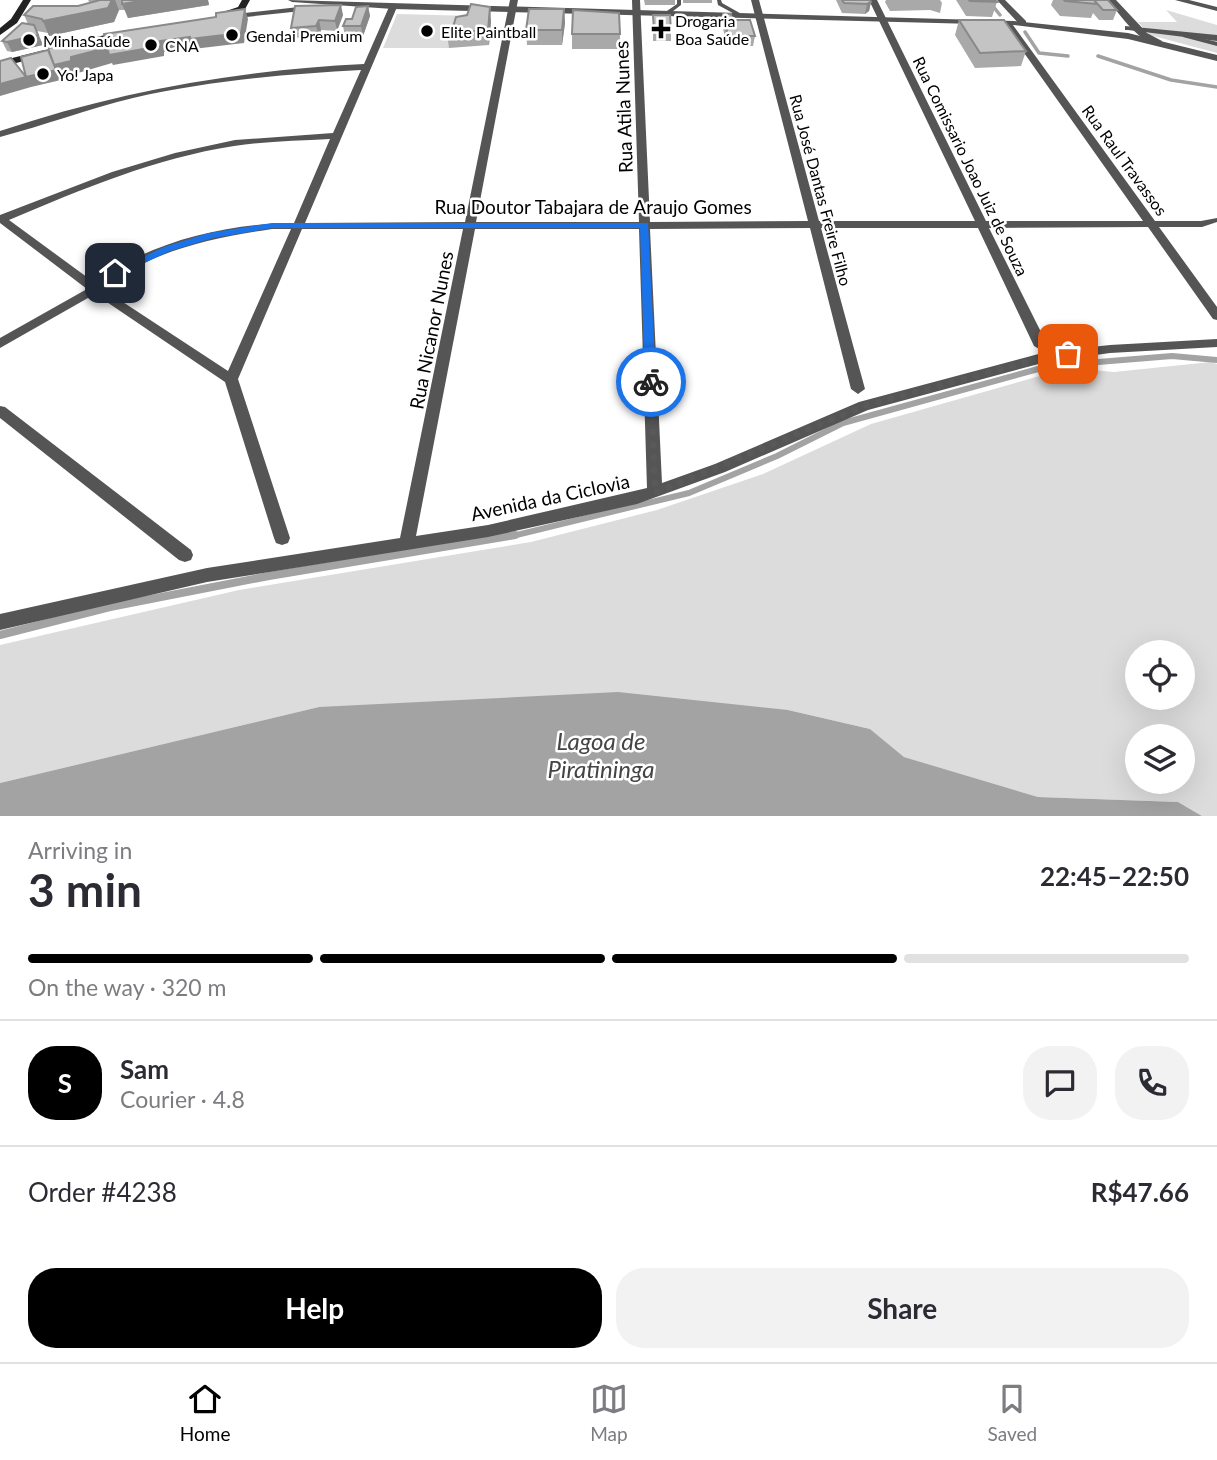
<!DOCTYPE html>
<html lang="en">
<head>
<meta charset="utf-8">
<style>
	body { margin:0; font-family:Lato,sans-serif; background:#f2f2f3; color:#2b2b33; height:100vh; display:flex; flex-direction:column; font-size:26px; white-space:nowrap }
	* { box-sizing:border-box; margin:0 }
	p { font-size:23px; color:#7c7c81 }
	.icon { flex:none; width:38px; height:38px; fill:none; stroke:currentColor; stroke-width:2; stroke-linecap:round; stroke-linejoin:round }
	.map { position:relative; height:816px; overflow:hidden }
	.side { display:flex; flex-direction:column; background:#fff; flex:1 }
	.side>* { flex:none }
	.buttons { position:absolute; left:1125px; top:640px; display:grid; gap:14px }
	.buttons a { display:grid; place-items:center; width:70px; height:70px; border-radius:50%; background:#fff; box-shadow:0 7px 28px #0002; font-size:35px }
	.pin { position:absolute; display:grid; place-items:center; width:60px; height:60px; color:#fff; margin:-30px; border-radius:14px; box-shadow:0 4px 10px #0006 }
	.courier { position:absolute; display:grid; place-items:center; width:70px; height:70px; margin:-35px; border:5px solid #1a73e8; border-radius:50%; background:#fff; color:#222; box-shadow:0 2px 9px #0007 }
	.head em { font-style:normal; font-weight:700 }
	.head div { display:flex; flex-direction:column-reverse }
	.head { display:flex; align-items:center; justify-content:space-between; height:119px; padding:0 28px }
	h1 { font-size:46px; font-weight:700; line-height:52px }
	.bar { display:grid; grid-template-columns:repeat(4,1fr); gap:10px 7px; align-content:center; height:84px; padding:0 28px }
	.bar i { height:9px; border-radius:5px; background:#e1e1e2 }
	.bar .on { background:#000 }
	.bar p { grid-column:span 4 }
	.line { display:flex; align-items:center; gap:18px; padding:0 28px; border-top:2px solid #e1e1e2 }
	.line div { flex:1 }
	.round { display:grid; place-items:center; flex:none; width:74px; height:74px; border-radius:28px; background:#f2f2f3 }
	.button { display:flex; gap:14px; margin-top:auto; padding:14px 28px }
	.button a { flex:1; height:80px; border-radius:28px; background:#000; color:#fff; font-size:28px; font-weight:700; line-height:80px; text-align:center }
	.button a+a { background:#f2f2f3; color:#2b2b33 }
	.tab-bar { display:flex; justify-content:space-around; align-items:center; height:98px; border-top:2px solid #e1e1e2; background:#fff; font-size:19px; color:#7c7c81 }
	.tab-bar a { display:grid; justify-items:center; gap:4px }
	.tab-bar .on { color:#000 }
	.map>svg:first-child { display:block }
	.green { fill:#dcdcdc; fill-rule:evenodd }
	.water { fill:#a3a3a3 }
	.lines { fill:none; stroke-linecap:round; stroke-linejoin:round }
	.stream-far2 { stroke:#a3a3a3; stroke-width:3.5 }
	.stream-far1 { stroke:#a3a3a3; stroke-width:6 }
	.stream { stroke:#a3a3a3; stroke-width:8 }
	.service { fill:#555; fill-rule:evenodd }
	.minor { fill:#555; fill-rule:evenodd }
	.tertiary { fill:#555; fill-rule:evenodd }
	.secondary { fill:#222; fill-rule:evenodd }
	.wall { fill:#a9a9a9 }
	.shaded-wall { fill:#898989 }
	.building { fill:#c4c4c4; stroke:#898989; stroke-width:2 }
	.route { fill:#1a73e8 }
	.done { stroke:#595959; stroke-width:7; stroke-dasharray:0 12.6 }
	.poi-dot { fill:#000; stroke:#fff; stroke-width:2.5 }
	.labels { text-anchor:middle; dominant-baseline:central; stroke-width:5; stroke-linejoin:round; paint-order:stroke }
	.far-poi-label { font-size:16px; fill:#000; stroke:#fff; text-anchor:start }
	.far-street-label { font-size:16px; fill:#000; stroke:#fff }
	.street-label { font-size:19px; fill:#000; stroke:#fff }
	.near-water-label { font-size:24px; font-style:italic; fill:#444; stroke:#fff }
</style>
</head>
<body>
<div class="map">
<svg width="1217" height="816" viewBox="0 0 1217 816">
	<rect width="100%" height="100%" fill="#fff"/>
	<g class="green">
		<polygon points="1166,10 1217,25 1217,53 1150,35 1138,22 1177,22"/>
		<polygon points="397,14 474,16 451,42 449,48 383,48"/>
		<path d="M1211,362l6,2v452h-15l-24,-14 -140,-5 -134,-40 -34,-28 -82,-19 -469,-3 -319,76v-138l239,-55 292,-48 126,-32 106,-36 108,-50 165,-47 37,-9 41,4zM1138,653h45v45h-45zM1138,737h45v45h-45z"/>
	</g>
	<polygon class="water" points="618,692 788,710 870,729 904,757 1038,797 1178,802 1202,816 0,816 0,783 319,707"/>
	<g class="lines">
		<g class="stream-far2">
			<polyline points="988,0 1000,15"/>
			<polyline points="1025,32 1039,53 1068,56"/>
			<polyline points="1098,56 1171,80 1217,87"/>
		</g>
		<polyline class="stream-far1" points="508,537 689,493 777,456 843,423 1049,366 1172,356 1217,360"/>
		<polyline class="stream" points="0,635 110,607 269,576 515,535"/>
		<g class="service">
			<polygon points="677,0 681,0 681,5 668,15 664,15 664,13 677,4"/>
			<polygon points="717,0 721,0 722,3 745,16 740,17 718,5"/>
			<polygon points="1185,34 1217,42 1217,46 1183,37 1183,35"/>
		</g>
		<g class="minor">
			<path d="M510,0h8l-42,222h163l-7,-222h8l10,222 158,-1 -57,-221h8l60,221h156l-106,-221h8l109,221h157l-140,-198 4,-2h3l145,200h46l16,-3v4l-15,5h-43l58,80v13l-4,-1 -65,-92 -159,1 59,118 -7,4 -7,-4 -56,-118h-157l44,161 -7,5 -7,-5 -41,-161 -160,1 12,254 53,-19 144,-62 187,-50 64,-7 107,-6v8l-107,6 -64,9 -178,48 -143,62 -88,32 -149,33 -281,45 -207,48v-16l207,-46 193,-30 63,-309h-161l-64,150 52,159 -2,5 -6,2 -6,-2 -2,-5 -49,-156 -130,-88 -95,54v-10l87,-49 -87,-66v-8l112,-43 63,-19 60,-13 98,-7 28,-63c-76,4 -153,11 -228,28 -45,11 -88,27 -133,39v-6c119,-40 239,-61 364,-67l25,-57 4,-2 4,2 -92,216 160,-1zM330,139l-36,84c-66,0 -147,19 -199,60l-86,-63c73,-31 147,-62 225,-74 32,-5 64,-5 96,-7zM272,229h19l-63,142 -125,-82c48,-39 110,-51 169,-60zM475,229h164l8,259 -159,37 -72,11z"/>
			<polygon points="997,0 1005,0 1026,21 1026,25 1020,25"/>
			<path d="M1108,0h8l31,33 15,8v4c-22,0 -41,-29 -54,-45z"/>
			<polygon points="1175,0 1189,0 1217,7 1217,11"/>
			<polygon points="0,406 5,407 191,550 193,555 191,560 185,562 179,560 0,418"/>
		</g>
		<g class="tertiary">
			<polygon points="288,0 1014,21 1128,33 1217,55 1217,61 1128,39 1014,25 393,9 292,2"/>
			<polygon points="308,6 311,6 311,10 227,19 223,17 227,15"/>
			<polygon points="1125,26 1217,35 1217,41 1128,30 1125,30"/>
		</g>
		<g class="secondary">
			<polygon points="23,0 31,0 17,23 0,35 0,28 11,19"/>
			<polygon points="242,0 250,0 244,11 220,17 220,13 238,7"/>
			<polygon points="121,31 125,34 124,36 0,67 0,61"/>
		</g>
	</g>
	<g class="wall">
		<polygon points="88,0 208,0 209,5 128,18 125,10 119,10 114,22 49,36 48,33 37,31 43,45 12,52 7,51 2,41 28,24 24,15 78,6 90,3"/>
		<polygon points="644,0 675,0 675,5 645,5"/>
		<rect x="683" y="0" width="29" height="3"/>
		<polygon points="836,0 870,0 871,2 869,11 865,14 842,13"/>
		<polygon points="886,0 940,0 942,3 940,13 930,10 890,11 885,2"/>
		<polygon points="956,0 995,0 997,2 992,17 966,16"/>
		<polygon points="1053,0 1108,0 1117,10 1113,20 1099,20 1093,13 1091,18 1060,16 1051,5"/>
		<polygon points="295,6 343,15 337,31 321,30 319,36 293,38 291,28"/>
		<polygon points="368,6 370,16 363,36 345,36 343,26"/>
		<polygon points="564,9 565,23 562,45 527,45 526,30"/>
		<polygon points="723,14 755,36 753,46 727,46 722,24"/>
		<polygon points="653,15 671,31 671,41 653,41"/>
		<polygon points="959,20 1026,51 1021,66 975,68 955,35"/>
		<polygon points="491,21 489,45 449,48 447,33 453,27"/>
		<rect x="572" y="34" width="48" height="15"/>
	</g>
	<g class="shaded-wall">
		<polygon points="112,0 115,0 119,10 114,22 49,36 43,21"/>
		<polygon points="146,0 208,0 209,5 128,18 122,4"/>
		<polygon points="871,2 869,11 865,14 867,4"/>
		<polygon points="341,5 343,15 337,31 335,21"/>
		<polygon points="368,6 370,16 363,36 361,26"/>
		<polygon points="490,7 491,21 489,45 488,30"/>
		<polygon points="245,9 248,19 244,43 193,49 192,47 164,52 164,56 113,65 112,63 78,73 78,76 31,87 0,96 0,84 54,65 71,57 104,38 110,55 160,41"/>
		<polygon points="564,9 565,23 562,45 562,30"/>
		<polygon points="319,20 321,30 319,36 316,26"/>
		<polygon points="34,25 43,45 12,52 7,42"/>
	</g>
	<g class="building">
		<polygon points="100,0 112,0 108,8 43,21 42,19 24,15 33,6 78,6"/>
		<polygon points="122,0 146,0 122,4"/>
		<polygon points="842,0 870,0 871,2 867,4 844,3"/>
		<polygon points="969,0 995,0 997,2 970,1"/>
		<polygon points="1064,0 1094,0 1097,4 1065,1"/>
		<polygon points="1094,0 1108,0 1117,10 1103,10"/>
		<polygon points="471,4 490,7 488,30 447,33 449,27 453,27 456,17 467,15"/>
		<polygon points="341,5 335,21 319,20 316,26 291,28 295,6"/>
		<polygon points="368,6 361,26 343,26 346,19 352,19 356,7"/>
		<polygon points="245,9 241,33 190,39 190,37 160,41 161,46 109,55 104,34 190,21 216,17 216,13"/>
		<polygon points="529,9 564,9 562,30 526,30"/>
		<polygon points="573,10 619,13 620,34 572,34"/>
		<polygon points="723,14 731,14 732,20 750,20 755,36 728,36"/>
		<polygon points="653,15 670,15 671,31 654,31"/>
		<polygon points="959,20 1004,20 1026,51 980,53"/>
		<polygon points="22,23 34,25 38,35 7,42 2,41"/>
		<polygon points="104,38 106,48 71,57 71,61 54,65 48,48"/>
		<polygon points="48,50 56,70 26,77 21,57"/>
		<polygon points="11,58 26,77 0,84 0,61"/>
	</g>
	<polygon class="route" points="272,223 648,223 656,382 651,386 645,382 640,228 272,228 213,238 170,251 119,275 110,273 164,247 209,233"/>
	<g class="lines">
		<polyline class="done" points="651,382 655,493 864,406 1046,357 1068,354"/>
	</g>
	<g class="poi-dot">
		<path d="M657.5 18.5h7v7h7v7h-7v7h-7v-7h-7v-7h7z"/>
		<circle cx="427" cy="31" r="7"/>
		<circle cx="232" cy="35" r="7"/>
		<circle cx="29" cy="40" r="7"/>
		<circle cx="151" cy="45" r="7"/>
		<circle cx="43" cy="74" r="7"/>
	</g>
	<g class="labels">
		<g class="far-poi-label">
			<text x="675" y="20">Drogaria<tspan x="675" dy="18">Boa Saúde</tspan></text>
			<text x="441" y="31">Elite Paintball</text>
			<text x="246" y="35">Gendai Premium</text>
			<text x="43" y="40">MinhaSaúde</text>
			<text x="165" y="45">CNA</text>
			<text x="57" y="74">Yo! Japa</text>
		</g>
		<g class="far-street-label">
			<text transform="translate(1125 160) rotate(54)">Rua Raul Travassos</text>
			<text transform="translate(971 166) rotate(64)">Rua Comissario Joao Juiz de Souza</text>
			<text transform="translate(821 190) rotate(75)">Rua José Dantas Freire Filho</text>
		</g>
		<g class="street-label">
			<text transform="translate(623 107) rotate(-92)">Rua Atila Nunes</text>
			<text x="593" y="206">Rua Doutor Tabajara de Araujo Gomes</text>
			<text transform="translate(431 330) rotate(-79)">Rua Nicanor Nunes</text>
			<text transform="translate(550 497) rotate(-12)">Avenida da Ciclovia</text>
		</g>
		<g class="near-water-label">
			<text x="601" y="740">Lagoa de<tspan x="601" dy="28">Piratininga</tspan></text>
		</g>
	</g>
</svg>
<div class="buttons">
<a><svg class="icon" aria-label="locate" viewBox="0 0 24 24"><circle cx="12" cy="12" r="6"/><path d="M12 2v4M12 18v4M2 12h4M18 12h4"/></svg></a>
<a><svg class="icon" aria-label="layers" viewBox="0 0 24 24"><path d="M12 4l9 5-9 5-9-5zM3 14l9 5 9-5"/></svg></a>
</div>
<div class="pin" style="left:1068px;top:354px;background:#ea580c"><svg class="icon" aria-label="bag" viewBox="0 0 24 24"><path d="M5 8h14l-1 12H6zM9 8a3 3 0 0 1 6 0"/></svg></div>
<div class="pin" style="left:115px;top:273px;background:#1f2937"><svg class="icon" aria-label="home" viewBox="0 0 24 24"><path d="M3 11l9-7 9 7M6 9v11h12V9"/></svg></div>
<div class="courier" style="left:651px;top:382px"><svg class="icon" aria-label="bike" viewBox="0 0 24 24"><circle cx="6" cy="16" r="4"/><circle cx="18" cy="16" r="4"/><path d="M6 16l4-8h5l3 8M10 8l3 8H6M13 5h3"/></svg></div>
</div>
<section class="side">
<div class="head"><div><h1>3 min</h1><p>Arriving in</p></div><em>22:45–22:50</em></div>
<div class="bar"><i class="on"></i><i class="on"></i><i class="on"></i><i></i><p>On the way · 320 m</p></div>
<div class="line" style="height:126px"><b class="round" style="background:#000;color:#fff">S</b><div><b>Sam</b><p>Courier · 4.8</p></div><a class="round"><svg class="icon" aria-label="chat" viewBox="0 0 24 24"><path d="M4 5h16v11H9l-5 4z"/></svg></a><a class="round"><svg class="icon" aria-label="phone" viewBox="0 0 24 24"><path d="M5 4h4l2 5-3 2q2 4 5 5l2-3 5 2v4C11 20 4 13 5 4z"/></svg></a></div>
<div class="line" style="height:91px"><div>Order #4238</div><b>R$47.66</b></div>
<div class="button"><a>Help</a><a>Share</a></div>
</section>
<nav class="tab-bar">
<a class="on"><svg class="icon" aria-label="home" viewBox="0 0 24 24"><path d="M3 11l9-7 9 7M6 9v11h12V9"/></svg>Home</a>
<a><svg class="icon" aria-label="map" viewBox="0 0 24 24"><path d="M3 6l6-2 6 2 6-2v14l-6 2-6-2-6 2zM9 4v14M15 6v14"/></svg>Map</a>
<a><svg class="icon" aria-label="saved" viewBox="0 0 24 24"><path d="M7 4h10v16l-5-4-5 4z"/></svg>Saved</a>
</nav>
</body>
</html>
